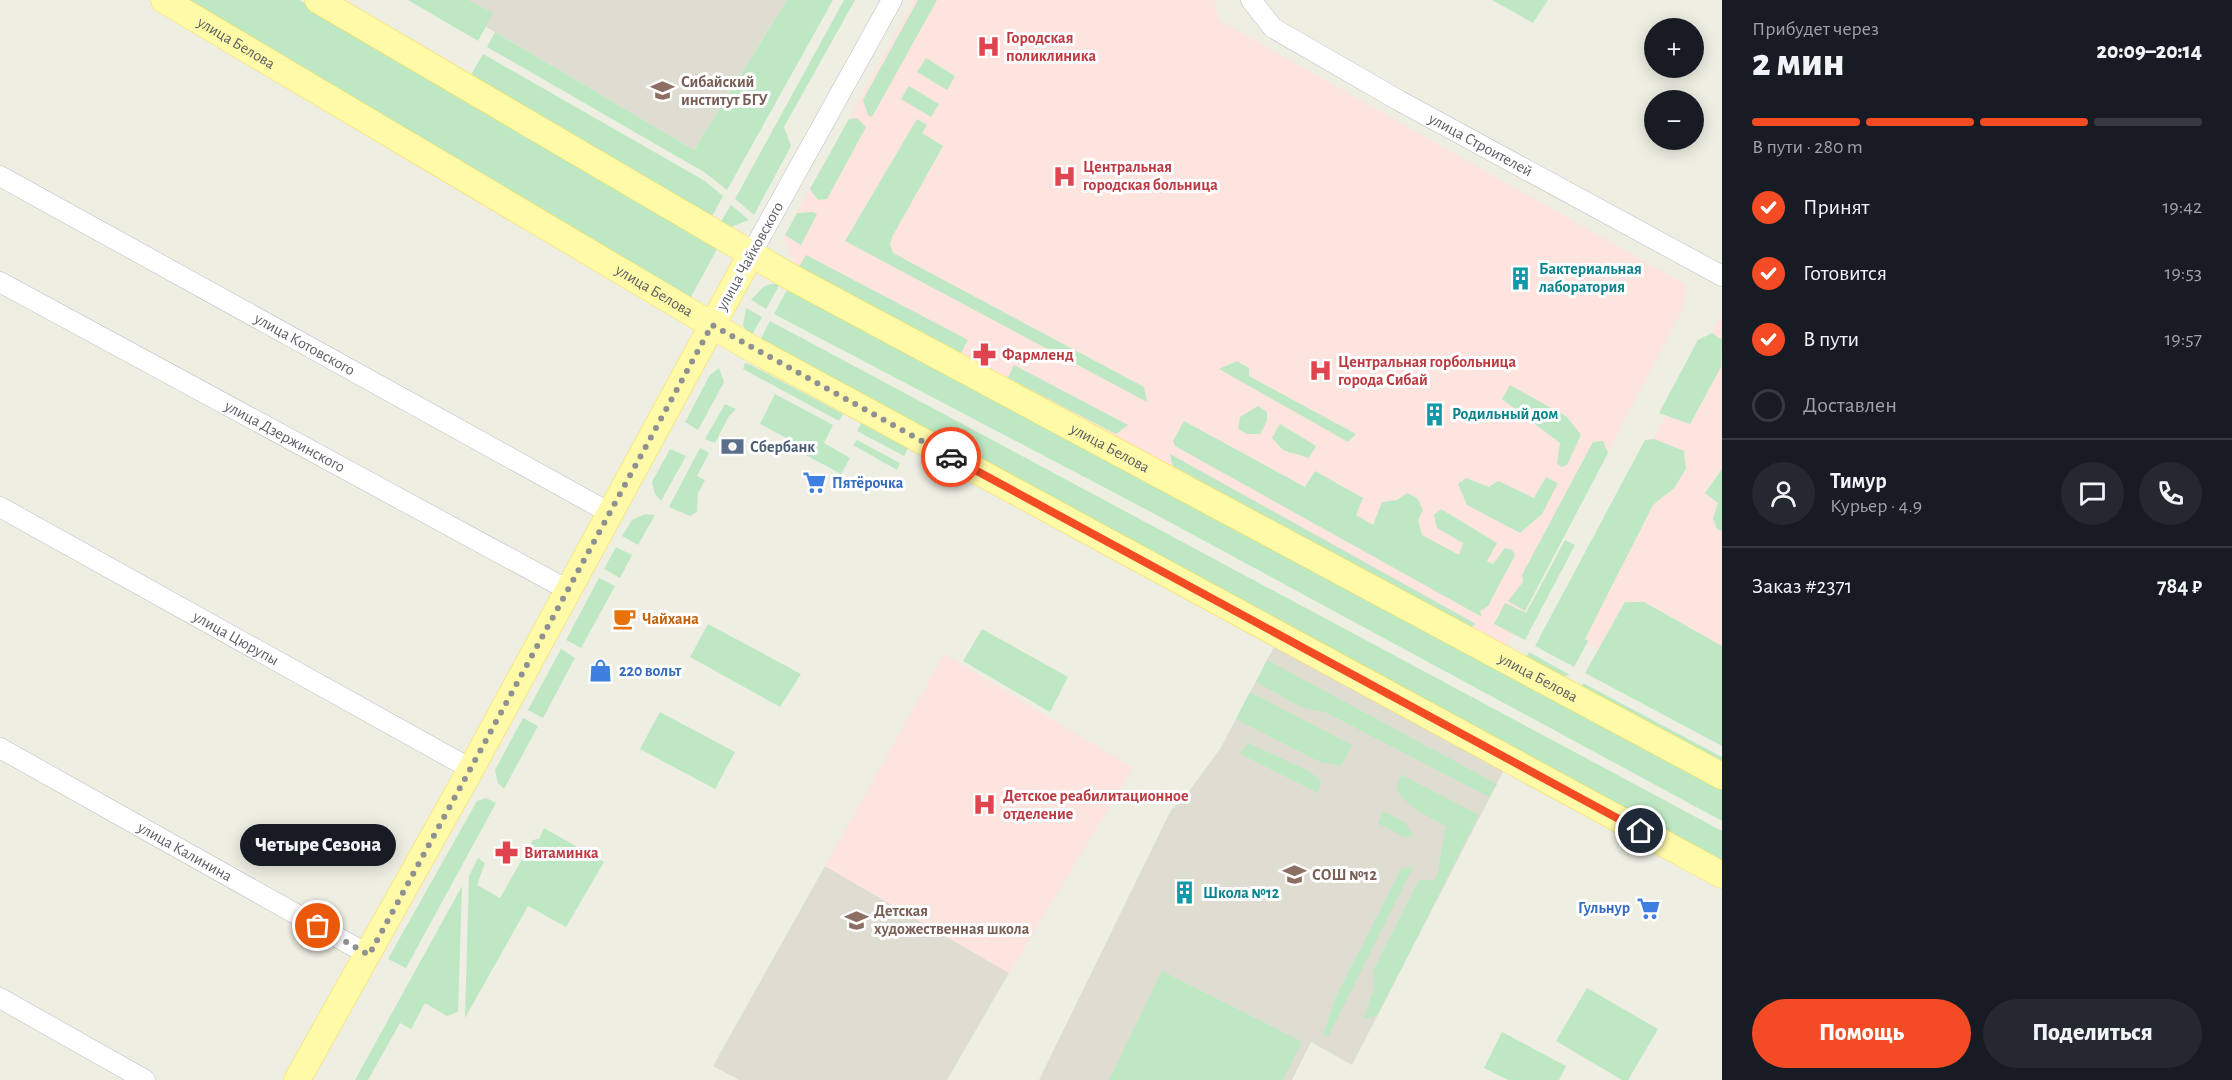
<!DOCTYPE html>
<html lang="ru">
<head>
<meta charset="utf-8">
<style>
	body { margin:0; font-family:"Alegreya Sans",sans-serif; background:#242831; color:#f1f3f6; height:100vh; display:flex; flex-direction:column; font-size:22px; white-space:nowrap }
	* { box-sizing:border-box; margin:0 }
	p { font-size:20px; color:#9ea1a6 }
	.icon { flex:none; width:33px; height:33px; fill:none; stroke:currentColor; stroke-width:2; stroke-linecap:round; stroke-linejoin:round }
	.map { position:relative; flex:1; overflow:hidden }
	.drawer { display:flex; flex-direction:column; background:#171b24; width:510px }
	.drawer>* { flex:none }
	.fabs { position:absolute; left:1644px; top:18px; display:grid; gap:12px }
	.fabs a { display:grid; place-items:center; width:60px; height:60px; border-radius:50%; background:#171b24; box-shadow:0 3px 15px #0003; font-size:30px }
	.pin { position:absolute; display:grid; place-items:center; width:51px; height:51px; color:#fff; margin:-26px; border:3px solid #fff; border-radius:50%; box-shadow:0 2px 6px #0007 }
	.courier { position:absolute; display:grid; place-items:center; width:60px; height:60px; margin:-30px; border:4px solid #f34c25; border-radius:50%; background:#fff; color:#222; box-shadow:0 2px 8px #0007 }
	.bubble { position:absolute; height:42px; border-radius:21px; background:#171b24; box-shadow:0 3px 15px #0003; font-size:20px; font-weight:800; line-height:42px; text-align:center }
	.headline em { font-style:normal; font-weight:800 }
	.headline div { display:flex; flex-direction:column-reverse }
	.headline { display:flex; align-items:center; justify-content:space-between; height:102px; padding:0 30px }
	h1 { font-size:39px; font-weight:800; line-height:45px }
	.bar { display:grid; grid-template-columns:repeat(4,1fr); gap:9px 6px; align-content:center; height:72px; padding:0 30px }
	.bar i { height:8px; border-radius:4px; background:#363941 }
	.bar .current { background:#f34c25 }
	.bar p { grid-column:span 4 }
	.line { display:flex; align-items:center; gap:15px; padding:0 30px; border-top:2px solid #363941 }
	.line div { flex:1 }
	.round { display:grid; place-items:center; flex:none; width:63px; height:63px; border-radius:32px; background:#242831 }
	ol { padding:0 30px; list-style:none }
	li { display:flex; align-items:center; gap:18px; height:66px }
	li p { margin-inline-start:auto }
	li .icon { padding:6px; border-radius:50%; background:#f34c25; color:#fff; stroke-width:4 }
	li:last-child { color:#9ea1a6 }
	li i { width:33px; height:33px; border:3px solid #363941; border-radius:50% }
	.cta { display:flex; gap:12px; margin-top:auto; padding:12px 30px }
	.cta a { flex:1; height:69px; border-radius:36px; background:#f34c25; color:#fff; font-size:24px; font-weight:800; line-height:69px; text-align:center }
	.cta a+a { background:#242831; color:#f1f3f6 }
	main { display:flex; flex:1; min-height:0 }
	.map>svg:first-child { display:block }
	.education { fill:#dfddd2 }
	.medical { fill:#fde4de }
	.green { fill:#bee8c3 }
	.lines { fill:none; stroke-linecap:round; stroke-linejoin:round }
	.minor-casing { stroke:#bbbdc3; stroke-width:21 }
	.major-casing { stroke:#f9dd52; stroke-width:27 }
	.minor { stroke:#fff; stroke-width:20 }
	.major { stroke:#fffaa8; stroke-width:26 }
	.done { stroke:#8f9091; stroke-width:6; stroke-dasharray:0 10.8 }
	.route { stroke:#f34c25; stroke-width:8 }
	.labels { text-anchor:middle; dominant-baseline:central; stroke-width:6; stroke-linejoin:round; paint-order:stroke }
	.health-label { font-size:16px; font-weight:bold; fill:#be3a42; stroke:#fff; text-anchor:start }
	.street-label { font-size:16px; fill:#5b5e65; stroke:#fff }
	.education-label { font-size:16px; font-weight:bold; fill:#785e54; stroke:#fff; text-anchor:start }
	.culture-label { font-size:16px; font-weight:bold; fill:#0d838f; stroke:#fff; text-anchor:start }
	.service-label { font-size:16px; font-weight:bold; fill:#4e5e75; stroke:#fff; text-anchor:start }
	.shop-label { font-size:16px; font-weight:bold; fill:#366cbe; stroke:#fff; text-anchor:start }
	.food-label { font-size:16px; font-weight:bold; fill:#c56008; stroke:#fff; text-anchor:start }
</style>
</head>
<body>
<main>
<div class="map">
<svg width="1722" height="1080" viewBox="0 0 1722 1080">
	<rect width="100%" height="100%" fill="#efeee3"/>
	<g class="education">
		<polygon points="441,0 787,0 694,150"/>
		<polygon points="1274,647 1505,768 1352,1065 1311,1042 1292,1080 1039,1080 1171,810 1184,798 1220,749"/>
		<polygon points="825,866 1009,973 947,1080 739,1080 713,1066"/>
	</g>
	<g class="medical">
		<polygon points="914,0 1214,0 1219,20 1686,285 1683,308 1506,647 827,285 795,264 783,238"/>
		<polygon points="1720,318 1722,319 1722,716 1551,624"/>
		<polygon points="944,654 1133,768 1009,973 825,866"/>
	</g>
	<g class="green">
		<polygon points="187,0 299,0 703,237 717,249 691,297"/>
		<polygon points="408,0 468,0 493,13 478,41"/>
		<polygon points="787,0 833,0 727,190 704,172 487,47 495,32 694,150"/>
		<polygon points="844,0 855,0 784,127 791,146 754,215 735,199"/>
		<polygon points="918,0 937,0 872,117 868,115 863,100"/>
		<polygon points="1492,0 1548,0 1533,23"/>
		<polygon points="483,54 705,181 723,196 710,220 475,81 472,73"/>
		<polygon points="926,58 955,76 947,90 917,72"/>
		<polygon points="909,86 939,104 931,117 901,99"/>
		<polygon points="857,118 866,127 827,199 818,200 810,189 849,119"/>
		<polygon points="917,119 927,125 922,133 943,146 892,237 890,244 893,253 1144,387 1147,402 845,241"/>
		<polygon points="731,205 749,220 731,227 719,225"/>
		<polygon points="812,212 817,214 801,245 785,235 797,213"/>
		<polygon points="806,255 968,340 961,353 799,267"/>
		<polygon points="771,284 780,284 766,309 751,300 763,287"/>
		<polygon points="788,288 1722,788 1722,821 1151,512 774,314"/>
		<polygon points="746,308 762,317 750,338 743,325"/>
		<polygon points="770,321 1722,831 1722,860 1152,552 758,344"/>
		<polygon points="1712,333 1722,340 1721,367 1690,424 1659,413 1698,340"/>
		<polygon points="1237,361 1249,368 1249,376 1356,434 1348,442 1219,369"/>
		<polygon points="745,363 751,365 843,414 839,421 743,369"/>
		<polygon points="1014,365 1128,425 1116,434 1008,378"/>
		<polygon points="719,368 724,382 698,430 685,422 710,375"/>
		<polygon points="1510,385 1567,417 1581,435 1567,465 1561,467 1557,463 1560,443 1502,399"/>
		<polygon points="775,394 833,425 824,443 850,458 841,474 791,447 794,442 760,424"/>
		<polygon points="725,404 736,409 729,416 715,443 705,439"/>
		<polygon points="1258,406 1267,412 1267,421 1260,434 1247,434 1238,429 1240,417"/>
		<polygon points="1184,421 1305,487 1315,471 1363,498 1356,515 1373,525 1382,502 1397,500 1407,493 1417,498 1423,510 1418,520 1422,535 1459,555 1463,543 1437,528 1434,515 1441,509 1497,543 1487,561 1493,564 1505,548 1512,550 1515,555 1488,606 1480,611 1482,617 1175,446 1173,441"/>
		<polygon points="861,423 908,448 904,456 857,431"/>
		<polygon points="1280,424 1316,446 1309,458 1283,450 1272,438"/>
		<polygon points="1654,439 1684,451 1686,469 1674,488 1653,505 1585,639 1588,641 1574,667 1535,646 1645,440"/>
		<polygon points="857,440 900,463 897,470 853,445"/>
		<polygon points="1603,441 1608,453 1525,611 1508,601 1523,582 1522,575 1593,442"/>
		<polygon points="700,448 709,453 697,476 705,480 698,493 697,512 690,516 669,507"/>
		<polygon points="670,449 686,456 661,501 655,494 652,482"/>
		<polygon points="1170,454 1476,624 1468,629 1173,466"/>
		<polygon points="1722,469 1722,531 1717,529 1713,518 1718,503 1705,493"/>
		<polygon points="1546,477 1558,483 1542,514 1520,533 1467,505 1458,484 1466,478 1489,487 1498,481 1534,498"/>
		<polygon points="645,514 655,515 638,545 622,536 632,520"/>
		<polygon points="1565,540 1575,545 1525,640 1494,624 1505,603 1526,613"/>
		<polygon points="616,547 632,555 620,578 604,569"/>
		<polygon points="599,578 615,586 581,648 566,640"/>
		<polygon points="1625,602 1644,602 1722,646 1722,746 1585,673"/>
		<polygon points="708,624 801,674 780,707 690,657"/>
		<polygon points="982,629 1068,677 1050,712 963,661"/>
		<polygon points="561,649 575,658 543,718 528,710"/>
		<polygon points="1529,652 1570,675 1559,677 1526,659"/>
		<polygon points="1267,660 1497,784 1489,797 1327,713 1301,707 1256,682"/>
		<polygon points="1583,683 1722,757 1722,763 1580,688"/>
		<polygon points="1250,692 1352,745 1341,766 1318,761 1236,719"/>
		<polygon points="660,712 735,752 715,789 640,749"/>
		<polygon points="523,718 538,726 504,789 498,783 495,770"/>
		<polygon points="1248,743 1309,771 1321,781 1318,793 1242,755 1240,753"/>
		<path d="M1402,775l77,40 -102,201 -14,3 11,-30 -1,-18 46,-91h16c9,-22 3,-33 12,-53 -18,-11 -44,-21 -51,-41z"/>
		<polygon points="486,798 496,803 406,968 388,959 477,801"/>
		<polygon points="1383,811 1406,823 1413,836 1404,837 1378,823"/>
		<polygon points="544,828 604,862 566,927 528,906 465,1018 469,876 478,858 485,863 477,885 500,898 533,840 539,839"/>
		<polygon points="1413,867 1328,1037 1323,1035 1336,997 1401,869"/>
		<polygon points="462,886 458,1012 447,1016 425,1003 411,1029 400,1023 368,1080 355,1080"/>
		<polygon points="1162,971 1302,1042 1283,1080 1109,1080"/>
		<polygon points="1587,988 1658,1029 1628,1080 1622,1080 1556,1041"/>
		<polygon points="1502,1032 1566,1066 1559,1080 1508,1080 1484,1068"/>
	</g>
	<g class="lines">
		<defs>
			<g id="minor">
				<path id="s1" d="M1251,0l22,28 125,72 324,176"/>
				<path id="s2" d="M0,176l610,337"/>
				<polyline points="751,254 892,0"/>
				<path id="s3" d="M0,282l568,308"/>
				<path id="s4" d="M0,507l471,262"/>
				<path id="s5" d="M0,748l369,207"/>
				<polyline points="0,998 145,1080"/>
			</g>
			<g id="major">
				<path id="s6" d="M164,0l585,347 973,528"/>
				<path id="s7" d="M318,0l471,276 933,500"/>
				<polyline points="297,1080 471,769 751,254"/>
			</g>
		</defs>
		<use href="#minor" class="minor-casing"/>
		<use href="#major" class="major-casing"/>
		<use href="#minor" class="minor"/>
		<use href="#major" class="major"/>
	</g>
	<g class="lines">
		<polyline class="done" points="318,926 369,955 712,325 951,457"/>
		<polyline class="route" points="951,457 1641,831"/>
	</g>
	<defs>
		<symbol id="hospital-bare" viewBox="-9 -9 18 18"><path d="M-5-5h3v3.5h4V-5h3V5h-3V1.5h-4V5h-3Z" fill="#e0444e" stroke="#fff" stroke-width="2.5" paint-order="stroke"/></symbol>
		<symbol id="university-bare" viewBox="-9 -9 18 18"><path d="M0-5L7-2L0 1L-7-2ZM-4 1L0 2.5L4 1V4Q0 6-4 4Z" fill="#8d6e63" stroke="#fff" stroke-width="2.5" paint-order="stroke"/></symbol>
		<symbol id="building-bare" viewBox="-9 -9 18 18"><path d="M-4-6H4V6H1V3H-1V6H-4ZM-2.5-4.3h1.7v1.8h-1.7ZM.8-4.3h1.7v1.8H.8ZM-2.5-1h1.7V.8h-1.7ZM.8-1h1.7V.8H.8Z" fill="#0f9aa8" stroke="#fff" stroke-width="2.5" paint-order="stroke"/></symbol>
		<symbol id="pharmacy-bare" viewBox="-9 -9 18 18"><path d="M-2-6h4v4h4v4h-4v4h-4v-4h-4v-4h4Z" fill="#e0444e" stroke="#fff" stroke-width="2.5" paint-order="stroke"/></symbol>
		<symbol id="bank-bare" viewBox="-9 -9 18 18"><path d="M-6-4H6V4H-6ZM0-2.3a2.3 2.3 0 1 0 0 4.6a2.3 2.3 0 1 0 0-4.6Z" fill="#5c6f8a" stroke="#fff" stroke-width="2.5" paint-order="stroke"/></symbol>
		<symbol id="supermarket-bare" viewBox="-9 -9 18 18"><path d="M-6-5.5h2.5l.6 2H6L4.5 2H-2.5L-4.4-4H-6ZM-1.5 3.2a1.3 1.3 0 1 0 .1 0ZM3 3.2a1.3 1.3 0 1 0 .1 0Z" fill="#3f7fe0" stroke="#fff" stroke-width="2.5" paint-order="stroke"/></symbol>
		<symbol id="cafe-bare" viewBox="-9 -9 18 18"><path d="M-5.5-4.5H6V0H3Q3 3.5 0 3.5H-2.5Q-5.5 3.5-5.5 0ZM3-3.2v2h1.7v-2ZM-6 4.5H4V6H-6Z" fill="#e8710a" stroke="#fff" stroke-width="2.5" paint-order="stroke"/></symbol>
		<symbol id="shop-bare" viewBox="-9 -9 18 18"><path d="M-5-2.5h2.3a2.7 3.5 0 0 1 5.4 0H5L5.5 6h-11ZM-1.5-2.5h3a1.5 2.3 0 0 0-3 0Z" fill="#3f7fe0" stroke="#fff" stroke-width="2.5" paint-order="stroke"/></symbol>
		<symbol id="school-bare" viewBox="-9 -9 18 18"><path d="M0-5L7-2L0 1L-7-2ZM-4 1L0 2.5L4 1V4Q0 6-4 4Z" fill="#8d6e63" stroke="#fff" stroke-width="2.5" paint-order="stroke"/></symbol>
	</defs>
	<g fill-rule="evenodd">
		<use href="#hospital-bare" x="972" y="30" width="33" height="33"/>
		<use href="#university-bare" x="646" y="74" width="33" height="33"/>
		<use href="#hospital-bare" x="1048" y="160" width="33" height="33"/>
		<use href="#building-bare" x="1504" y="262" width="33" height="33"/>
		<use href="#pharmacy-bare" x="968" y="338" width="33" height="33"/>
		<use href="#hospital-bare" x="1304" y="354" width="33" height="33"/>
		<use href="#building-bare" x="1418" y="398" width="33" height="33"/>
		<use href="#bank-bare" x="716" y="430" width="33" height="33"/>
		<use href="#supermarket-bare" x="798" y="466" width="33" height="33"/>
		<use href="#cafe-bare" x="608" y="602" width="33" height="33"/>
		<use href="#shop-bare" x="584" y="654" width="33" height="33"/>
		<use href="#hospital-bare" x="968" y="788" width="33" height="33"/>
		<use href="#pharmacy-bare" x="490" y="836" width="33" height="33"/>
		<use href="#school-bare" x="1278" y="858" width="33" height="33"/>
		<use href="#building-bare" x="1168" y="876" width="33" height="33"/>
		<use href="#supermarket-bare" x="1632" y="892" width="33" height="33"/>
		<use href="#school-bare" x="840" y="904" width="33" height="33"/>
	</g>
	<g class="labels">
		<g class="health-label">
			<text x="1006" y="38">Городская<tspan x="1006" dy="18">поликлиника</tspan></text>
			<text x="1083" y="167">Центральная<tspan x="1083" dy="18">городская больница</tspan></text>
			<text x="1002" y="355">Фармленд</text>
			<text x="1338" y="362">Центральная горбольница<tspan x="1338" dy="18">города Сибай</tspan></text>
			<text x="1003" y="796">Детское реабилитационное<tspan x="1003" dy="18">отделение</tspan></text>
			<text x="524" y="853">Витаминка</text>
		</g>
		<g class="street-label">
			<text stroke="none"><textPath href="#s6" startOffset="84">улица Белова</textPath></text>
			<text stroke="none"><textPath href="#s1" startOffset="274">улица Строителей</textPath></text>
			<text transform="translate(750 256) rotate(-61)">улица Чайковского</text>
			<text stroke="none"><textPath href="#s6" startOffset="570">улица Белова</textPath></text>
			<text stroke="none"><textPath href="#s2" startOffset="348">улица Котовского</textPath></text>
			<text stroke="none"><textPath href="#s3" startOffset="324">улица Дзержинского</textPath></text>
			<text stroke="none"><textPath href="#s7" startOffset="910">улица Белова</textPath></text>
			<text stroke="none"><textPath href="#s4" startOffset="270">улица Цюрупы</textPath></text>
			<text stroke="none"><textPath href="#s7" startOffset="1396">улица Белова</textPath></text>
			<text stroke="none"><textPath href="#s5" startOffset="212">улица Калинина</textPath></text>
		</g>
		<g class="education-label">
			<text x="681" y="82">Сибайский<tspan x="681" dy="18">институт БГУ</tspan></text>
			<text x="1312" y="875">СОШ №12</text>
			<text x="874" y="911">Детская<tspan x="874" dy="18">художественная школа</tspan></text>
		</g>
		<g class="culture-label">
			<text x="1539" y="269">Бактериальная<tspan x="1539" dy="18">лаборатория</tspan></text>
			<text x="1452" y="414">Родильный дом</text>
			<text x="1203" y="893">Школа №12</text>
		</g>
		<g class="service-label">
			<text x="750" y="447">Сбербанк</text>
		</g>
		<g class="shop-label">
			<text x="832" y="483">Пятёрочка</text>
			<text x="619" y="671">220 вольт</text>
			<text x="1630" y="908" text-anchor="end">Гульнур</text>
		</g>
		<g class="food-label">
			<text x="642" y="619">Чайхана</text>
		</g>
	</g>
</svg>
<div class="fabs">
<a>+</a>
<a>−</a>
</div>
<div class="pin" style="left:318px;top:926px;background:#ea580c"><svg class="icon" aria-label="bag" viewBox="0 0 24 24"><path d="M5 8h14l-1 12H6zM9 8a3 3 0 0 1 6 0"/></svg></div>
<div class="pin" style="left:1641px;top:831px;background:#1f2937"><svg class="icon" aria-label="home" viewBox="0 0 24 24"><path d="M3 11l9-7 9 7M6 9v11h12V9"/></svg></div>
<div class="courier" style="left:951px;top:457px"><svg class="icon" aria-label="car" viewBox="0 0 24 24"><path d="M5 17H2v-5l4-1 3-4h7l3 4 3 1v5h-3M9 17h6M6 11h13"/><circle cx="7" cy="17" r="2"/><circle cx="17" cy="17" r="2"/></svg></div>
<div class="bubble" style="left:240px;top:824px;width:156px">Четыре Сезона</div>
</div>
<section class="drawer">
<div class="headline"><div><h1>2 мин</h1><p>Прибудет через</p></div><em>20:09–20:14</em></div>
<div class="bar"><i class="current"></i><i class="current"></i><i class="current"></i><i></i><p>В пути · 280 m</p></div>
<ol>
<li><svg class="icon" aria-label="check" viewBox="0 0 24 24"><path d="M5 12l5 5 9-10"/></svg>Принят<p>19:42</p></li>
<li><svg class="icon" aria-label="check" viewBox="0 0 24 24"><path d="M5 12l5 5 9-10"/></svg>Готовится<p>19:53</p></li>
<li><svg class="icon" aria-label="check" viewBox="0 0 24 24"><path d="M5 12l5 5 9-10"/></svg>В пути<p>19:57</p></li>
<li><i></i>Доставлен</li>
</ol>
<div class="line" style="height:108px"><a class="round"><svg class="icon" aria-label="person" viewBox="0 0 24 24"><circle cx="12" cy="8" r="4"/><path d="M4 21q1-7 8-7t8 7"/></svg></a><div><b>Тимур</b><p>Курьер · 4.9</p></div><a class="round"><svg class="icon" aria-label="chat" viewBox="0 0 24 24"><path d="M4 5h16v11H9l-5 4z"/></svg></a><a class="round"><svg class="icon" aria-label="phone" viewBox="0 0 24 24"><path d="M5 4h4l2 5-3 2q2 4 5 5l2-3 5 2v4C11 20 4 13 5 4z"/></svg></a></div>
<div class="line" style="height:78px"><div>Заказ #2371</div><b>784 ₽</b></div>
<div class="cta"><a>Помощь</a><a>Поделиться</a></div>
</section>
</main>
</body>
</html>
